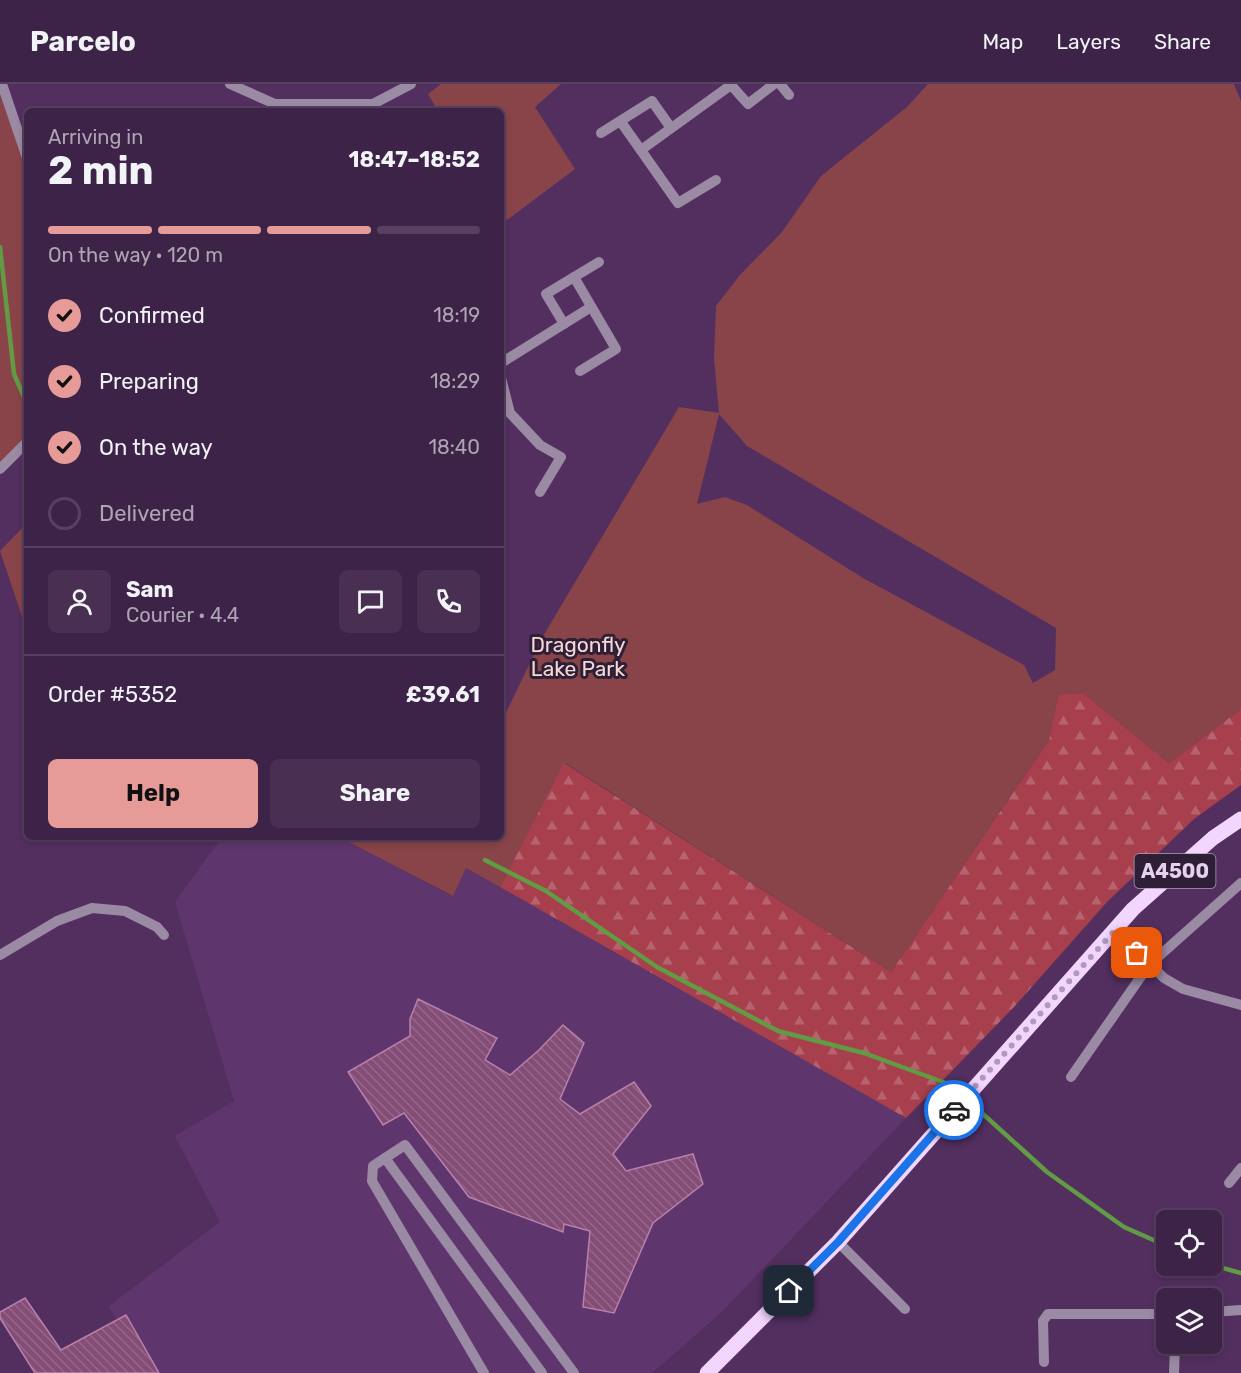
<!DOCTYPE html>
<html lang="en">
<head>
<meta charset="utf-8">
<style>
	body { margin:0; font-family:Rubik,sans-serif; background:#492f52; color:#f1f3f6; height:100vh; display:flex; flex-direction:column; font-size:22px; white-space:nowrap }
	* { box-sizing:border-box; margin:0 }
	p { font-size:20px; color:#ada4b4 }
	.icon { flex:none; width:33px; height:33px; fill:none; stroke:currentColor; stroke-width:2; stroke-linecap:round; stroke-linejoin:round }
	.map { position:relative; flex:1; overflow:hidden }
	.side { position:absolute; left:24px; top:24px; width:480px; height:732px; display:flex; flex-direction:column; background:#3e2348; border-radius:9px; box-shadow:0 3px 9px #0003,0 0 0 2px #574060 }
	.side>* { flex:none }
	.tools { position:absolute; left:1156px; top:1126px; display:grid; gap:12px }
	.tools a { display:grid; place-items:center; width:66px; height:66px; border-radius:9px; background:#3e2348; box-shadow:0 3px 9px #0003,0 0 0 2px #574060; font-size:30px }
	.pin { position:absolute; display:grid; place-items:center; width:51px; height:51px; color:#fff; margin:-26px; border-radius:12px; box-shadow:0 3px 9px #0006 }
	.courier { position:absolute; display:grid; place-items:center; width:60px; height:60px; margin:-30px; border:4px solid #1a73e8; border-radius:50%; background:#fff; color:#222; box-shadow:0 2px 8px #0007 }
	.headline em { font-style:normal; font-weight:700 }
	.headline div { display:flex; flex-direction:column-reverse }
	.headline { display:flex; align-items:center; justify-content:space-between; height:102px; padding:0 24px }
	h1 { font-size:39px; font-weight:700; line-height:45px }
	.bar { display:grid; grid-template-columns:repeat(4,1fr); gap:9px 6px; align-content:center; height:72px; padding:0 24px }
	.bar i { height:8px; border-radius:4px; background:#574060 }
	.bar .on { background:#e69b98 }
	.bar p { grid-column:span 4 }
	.line { display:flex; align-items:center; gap:15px; padding:0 24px; border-top:2px solid #574060 }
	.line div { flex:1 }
	.round { display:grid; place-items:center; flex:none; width:63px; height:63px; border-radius:9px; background:#492f52 }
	ol { padding:0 24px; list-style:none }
	li { display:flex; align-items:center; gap:18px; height:66px }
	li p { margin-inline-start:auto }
	li .icon { padding:6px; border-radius:50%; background:#e69b98; color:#111; stroke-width:4 }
	li:last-child { color:#ada4b4 }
	li i { width:33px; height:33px; border:3px solid #574060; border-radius:50% }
	.action { display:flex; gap:12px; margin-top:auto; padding:12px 24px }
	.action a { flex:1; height:69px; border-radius:9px; background:#e69b98; color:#111; font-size:24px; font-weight:700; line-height:69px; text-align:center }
	.action a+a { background:#492f52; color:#f1f3f6 }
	header { display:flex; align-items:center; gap:36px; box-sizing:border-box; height:84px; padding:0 30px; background:#3e2348; border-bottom:2px solid #574060 }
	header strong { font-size:28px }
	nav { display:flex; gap:33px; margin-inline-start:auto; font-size:21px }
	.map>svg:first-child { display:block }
	.built { fill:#5e366d }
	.green { fill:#884449; fill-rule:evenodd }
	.forest { fill:url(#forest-firs) }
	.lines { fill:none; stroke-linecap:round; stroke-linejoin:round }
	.stream { stroke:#619b43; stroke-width:4.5 }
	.building { fill:url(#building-back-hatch); stroke:#b980ab; stroke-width:1.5 }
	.minor { stroke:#9b8aa3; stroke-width:10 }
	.major { stroke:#f2d6fe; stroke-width:15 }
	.done { stroke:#b298bc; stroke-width:6; stroke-dasharray:0 10.8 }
	.route { stroke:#1a73e8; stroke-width:8 }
	.labels { text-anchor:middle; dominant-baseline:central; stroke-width:6; stroke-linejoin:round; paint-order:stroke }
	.shield { fill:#2f1f36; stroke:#ae9cb7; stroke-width:1.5 }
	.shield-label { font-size:20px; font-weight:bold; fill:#e5d1ee }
	.park-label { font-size:21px; fill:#f4d7d7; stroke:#2f1f36 }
</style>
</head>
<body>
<header>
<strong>Parcelo</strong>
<nav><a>Map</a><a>Layers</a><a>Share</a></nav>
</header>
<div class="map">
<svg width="1241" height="1289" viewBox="0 0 1241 1289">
	<defs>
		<pattern id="forest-firs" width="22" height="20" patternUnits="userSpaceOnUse" patternTransform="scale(1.5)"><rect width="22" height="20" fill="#a7404c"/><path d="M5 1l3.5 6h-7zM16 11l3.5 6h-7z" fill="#b7636f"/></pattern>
		<pattern id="building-back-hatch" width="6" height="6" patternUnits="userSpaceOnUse" patternTransform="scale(1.5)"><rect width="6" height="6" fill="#834d76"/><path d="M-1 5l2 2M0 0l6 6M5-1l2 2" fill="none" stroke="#94668a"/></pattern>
	</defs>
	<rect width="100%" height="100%" fill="#532f60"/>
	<polygon class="built" points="222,753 339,753 452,812 466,784 906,1034 721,1229 652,1289 146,1289 109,1222 220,1138 175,1052 234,1017 175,818"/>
	<g class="green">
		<polygon points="0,0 27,74 27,371 23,363 0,384"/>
		<polygon points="441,0 561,0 535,23 575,85 507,136 501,127 501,27 438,27 428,10"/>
		<path d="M928,0h306l7,17v608l-72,54 -86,-70 -25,2 -9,45 -158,232 -326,-209 -65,124 -34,-19 -13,28 -114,-59h162v-114l41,-85 137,-231 40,6 -5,-54 2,-53 24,-31 42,-43 39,-56 86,-69zM719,330l28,32 309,182 -1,42 -22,13 -9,-18 -161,-87 -116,-73 -22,-8 -28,7z"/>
		<polygon points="27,439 27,547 0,467"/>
	</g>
	<polygon class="forest" points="1083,609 1169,679 1241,625 1241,701 1194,735 1107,818 1014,923 906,1034 500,803 564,679 891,888 1049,656 1058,611"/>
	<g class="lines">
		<g class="stream">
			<polyline points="0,163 14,290 25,315"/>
			<polyline points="485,776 546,807 657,883 778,947 864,969 951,1001 1047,1088 1124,1143 1167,1162"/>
			<polyline points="1212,1181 1241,1189"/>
		</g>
	</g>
	<g class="building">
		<polygon points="418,915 497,954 485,976 510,991 539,966 563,941 584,959 560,1015 580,1030 634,998 651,1022 613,1070 626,1087 693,1070 703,1100 653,1139 614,1229 583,1223 590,1147 564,1140 563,1148 469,1113 404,1029 383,1041 348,988 410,952 410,935"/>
		<polygon points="25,1214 61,1266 126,1231 159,1289 35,1289 0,1234 0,1228"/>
	</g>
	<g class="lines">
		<g class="minor">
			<polyline points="2,0 27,74"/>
			<polyline points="230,0 275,20 373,20 411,0"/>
			<polyline points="730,0 748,20 774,0"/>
			<polyline points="780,0 789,11"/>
			<polyline points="621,38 678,119 716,96"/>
			<polyline points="601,49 652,17 671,44"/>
			<polyline points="641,66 731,1"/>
			<polyline points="574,193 616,265 580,287"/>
			<polyline points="564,240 546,210 599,178"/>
			<polyline points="501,279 591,223"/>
			<polyline points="501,294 510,329 540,361 561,373 540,408"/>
			<polyline points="0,385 27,358"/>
			<polyline points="1115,846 1164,894 1183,905 1241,921"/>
			<polyline points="0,871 57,837 92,824 125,827 157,843 164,851"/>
			<polyline points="1071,993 1149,881 1241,799"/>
			<polyline points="385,1074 542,1289"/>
			<polyline points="1229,1099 1241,1084"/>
			<polyline points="838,1158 905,1225"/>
			<polyline points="1212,1228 1241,1226"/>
			<polyline points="1044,1278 1043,1237 1048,1230 1167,1230"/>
			<polyline points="484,1289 372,1097 373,1082 405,1061 574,1289"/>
			<polyline points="1174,1289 1175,1260"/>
		</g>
		<polyline class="major" points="707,1289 838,1158 1133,825 1213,754 1241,735"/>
	</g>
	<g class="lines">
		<polyline class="done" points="954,1026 1115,846 1137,869"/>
		<polyline class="route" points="789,1207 838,1158 954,1026"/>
	</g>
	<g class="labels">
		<rect class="shield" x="1134.5" y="770" width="81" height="34" rx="4.5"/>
		<g class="shield-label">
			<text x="1175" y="787">A4500</text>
		</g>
		<g class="park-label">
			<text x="578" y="560">Dragonfly<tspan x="578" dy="24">Lake Park</tspan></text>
		</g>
	</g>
</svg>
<div class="tools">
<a><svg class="icon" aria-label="locate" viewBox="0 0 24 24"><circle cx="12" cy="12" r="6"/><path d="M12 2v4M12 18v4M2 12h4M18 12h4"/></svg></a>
<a><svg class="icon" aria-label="layers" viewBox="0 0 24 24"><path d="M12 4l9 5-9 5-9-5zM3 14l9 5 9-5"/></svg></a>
</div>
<div class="pin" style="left:1137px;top:869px;background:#ea580c"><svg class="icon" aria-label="bag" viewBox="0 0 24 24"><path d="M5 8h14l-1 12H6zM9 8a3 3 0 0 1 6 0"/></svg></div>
<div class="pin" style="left:789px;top:1207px;background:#1f2937"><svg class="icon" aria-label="home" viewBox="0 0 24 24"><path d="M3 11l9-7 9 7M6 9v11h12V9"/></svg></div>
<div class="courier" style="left:954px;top:1026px"><svg class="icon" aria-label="car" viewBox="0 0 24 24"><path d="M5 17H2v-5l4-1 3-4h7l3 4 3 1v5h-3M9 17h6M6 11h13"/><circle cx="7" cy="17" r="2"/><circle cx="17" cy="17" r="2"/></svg></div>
<section class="side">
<div class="headline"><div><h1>2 min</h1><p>Arriving in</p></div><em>18:47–18:52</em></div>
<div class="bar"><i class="on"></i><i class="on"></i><i class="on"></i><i></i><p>On the way · 120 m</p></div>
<ol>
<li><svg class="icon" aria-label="check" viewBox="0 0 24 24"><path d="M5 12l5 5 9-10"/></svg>Confirmed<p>18:19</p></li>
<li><svg class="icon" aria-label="check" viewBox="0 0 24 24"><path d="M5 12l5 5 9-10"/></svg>Preparing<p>18:29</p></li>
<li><svg class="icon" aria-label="check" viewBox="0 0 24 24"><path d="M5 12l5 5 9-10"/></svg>On the way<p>18:40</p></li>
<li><i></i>Delivered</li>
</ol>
<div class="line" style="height:108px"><a class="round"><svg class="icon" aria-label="person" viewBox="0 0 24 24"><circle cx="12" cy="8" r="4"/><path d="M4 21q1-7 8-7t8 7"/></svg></a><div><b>Sam</b><p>Courier · 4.4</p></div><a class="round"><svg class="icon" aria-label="chat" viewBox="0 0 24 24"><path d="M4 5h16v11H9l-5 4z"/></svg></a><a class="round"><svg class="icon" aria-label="phone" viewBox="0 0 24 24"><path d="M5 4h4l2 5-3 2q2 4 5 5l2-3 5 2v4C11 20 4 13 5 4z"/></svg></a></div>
<div class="line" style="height:78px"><div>Order #5352</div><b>£39.61</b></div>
<div class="action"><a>Help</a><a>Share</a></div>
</section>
</div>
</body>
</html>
